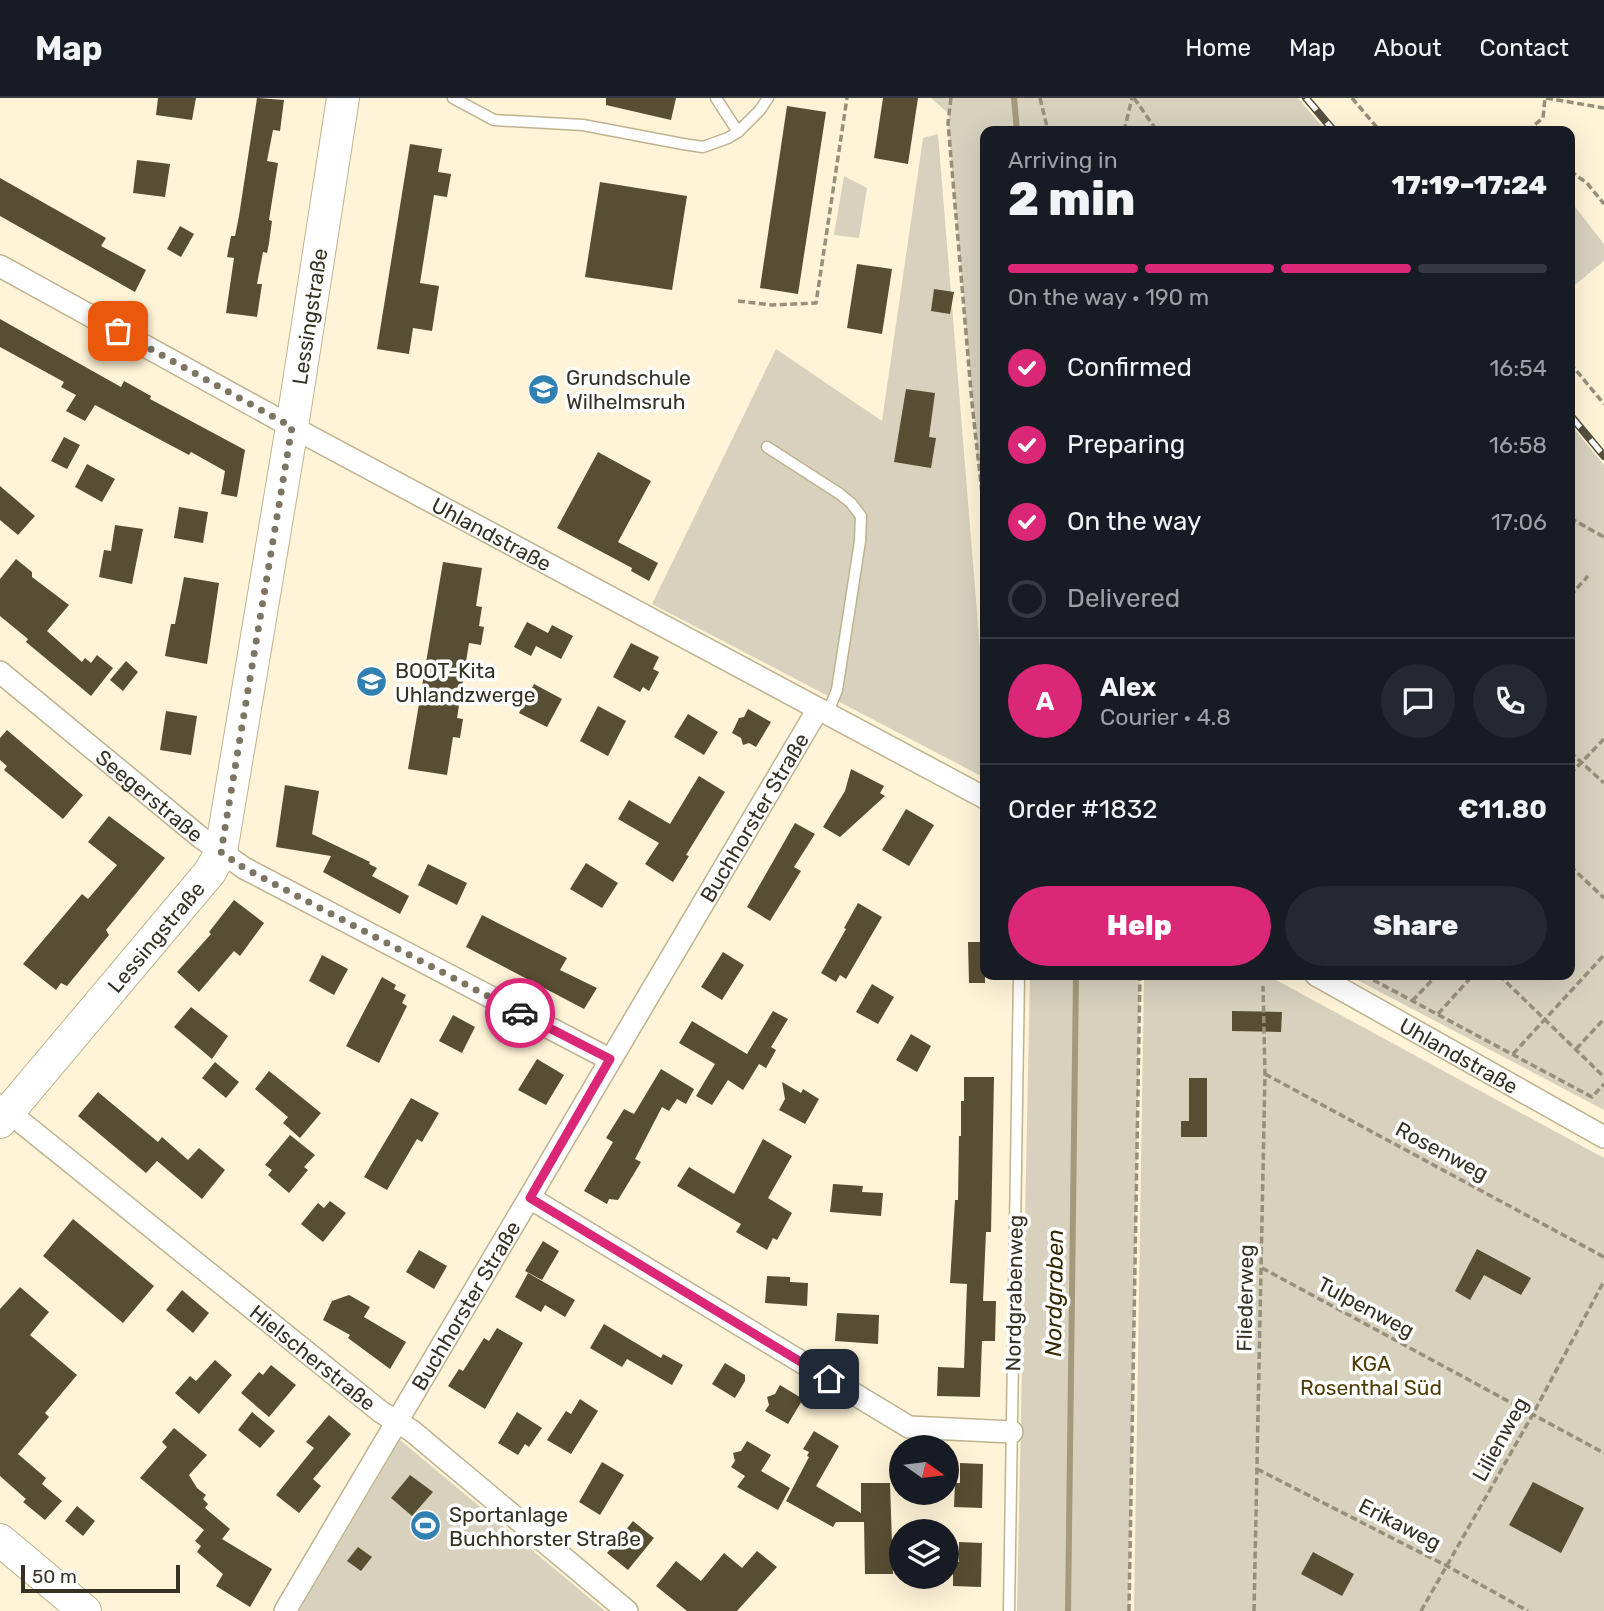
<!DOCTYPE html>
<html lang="en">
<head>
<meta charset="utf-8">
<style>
	body { margin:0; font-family:Rubik,sans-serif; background:#242831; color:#f1f3f6; height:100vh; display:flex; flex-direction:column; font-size:26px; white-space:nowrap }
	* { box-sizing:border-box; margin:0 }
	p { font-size:23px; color:#9ea1a6 }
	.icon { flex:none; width:38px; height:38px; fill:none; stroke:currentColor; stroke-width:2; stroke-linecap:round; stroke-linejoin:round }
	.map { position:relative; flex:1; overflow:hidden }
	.side { position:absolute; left:980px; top:28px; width:595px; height:854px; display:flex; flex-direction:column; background:#171b24; border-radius:14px; box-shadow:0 7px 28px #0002 }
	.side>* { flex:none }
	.needle { width:46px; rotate:104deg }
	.buttons { position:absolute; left:889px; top:1337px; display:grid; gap:14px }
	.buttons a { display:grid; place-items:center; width:70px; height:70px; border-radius:50%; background:#171b24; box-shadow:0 7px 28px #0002; font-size:35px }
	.scale { position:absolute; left:21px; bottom:18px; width:159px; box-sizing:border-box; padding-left:7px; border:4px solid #363123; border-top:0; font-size:19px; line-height:24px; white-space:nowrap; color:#363123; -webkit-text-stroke:5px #fff; paint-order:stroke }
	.pin { position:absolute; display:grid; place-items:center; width:60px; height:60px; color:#fff; margin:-30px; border-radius:14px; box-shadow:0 4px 10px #0006 }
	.courier { position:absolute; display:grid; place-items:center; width:70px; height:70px; margin:-35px; border:5px solid #db2777; border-radius:50%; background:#fff; color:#222; box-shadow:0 2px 9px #0007 }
	.summary em { font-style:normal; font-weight:800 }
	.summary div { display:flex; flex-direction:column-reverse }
	.summary { display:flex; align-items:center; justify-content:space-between; height:119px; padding:0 28px }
	h1 { font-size:46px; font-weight:800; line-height:52px }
	.bar { display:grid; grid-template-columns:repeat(4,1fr); gap:10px 7px; align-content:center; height:84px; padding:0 28px }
	.bar i { height:9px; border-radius:5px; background:#363941 }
	.bar .current { background:#db2777 }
	.bar p { grid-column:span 4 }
	.line { display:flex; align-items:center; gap:18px; padding:0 28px; border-top:2px solid #363941 }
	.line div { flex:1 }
	.round { display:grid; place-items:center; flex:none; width:74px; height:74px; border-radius:37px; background:#242831 }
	ol { padding:0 28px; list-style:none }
	li { display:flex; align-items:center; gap:21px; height:77px }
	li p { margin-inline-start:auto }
	li .icon { padding:7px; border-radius:50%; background:#db2777; color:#fff; stroke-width:4 }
	li:last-child { color:#9ea1a6 }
	li i { width:38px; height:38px; border:4px solid #363941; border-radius:50% }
	.action { display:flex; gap:14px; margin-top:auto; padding:14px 28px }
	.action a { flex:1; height:80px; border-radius:42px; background:#db2777; color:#fff; font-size:28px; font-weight:800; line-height:80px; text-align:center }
	.action a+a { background:#242831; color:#f1f3f6 }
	header { display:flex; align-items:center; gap:42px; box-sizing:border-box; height:98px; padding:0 35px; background:#171b24; border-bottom:2px solid #363941 }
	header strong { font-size:33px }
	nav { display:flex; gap:38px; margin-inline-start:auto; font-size:24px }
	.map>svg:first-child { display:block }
	.green { fill:#d7d1be }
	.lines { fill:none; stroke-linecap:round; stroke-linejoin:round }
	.stream { stroke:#a4997b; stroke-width:6 }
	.building { fill:#584e33 }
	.lane-casing { stroke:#bfb28f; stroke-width:13 }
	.street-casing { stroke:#bfb28f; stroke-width:24 }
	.secondary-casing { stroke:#bfb28f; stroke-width:34 }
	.path { stroke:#978f7a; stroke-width:3.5; stroke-dasharray:7 3.5; stroke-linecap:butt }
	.lane { stroke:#fff; stroke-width:10 }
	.street { stroke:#fff; stroke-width:21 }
	.secondary { stroke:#fff; stroke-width:32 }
	.rail-casing { stroke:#554f3e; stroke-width:8 }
	.rail { stroke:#fff; stroke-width:5; stroke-dasharray:16; stroke-linecap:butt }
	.done { stroke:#7c7562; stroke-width:7; stroke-dasharray:0 12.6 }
	.route { stroke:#db2777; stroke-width:9 }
	.labels { text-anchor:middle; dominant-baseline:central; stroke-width:7; stroke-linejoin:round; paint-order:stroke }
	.street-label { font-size:21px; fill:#363123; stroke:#fff }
	.poi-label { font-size:21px; fill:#363123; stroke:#fff; text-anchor:start }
	.park-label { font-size:21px; fill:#4e3d03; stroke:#fff }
	.water-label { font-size:23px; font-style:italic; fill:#352800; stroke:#fff }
</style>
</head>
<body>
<header>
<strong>Map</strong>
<nav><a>Home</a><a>Map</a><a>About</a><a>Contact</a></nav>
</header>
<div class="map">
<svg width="1604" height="1513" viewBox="0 0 1604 1513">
	<rect width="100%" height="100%" fill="#fff4d7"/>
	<g class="green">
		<polygon points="931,0 1298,0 1326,33 985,33 985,442 948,25 949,16"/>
		<polygon points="938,36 985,612 985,680 652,506 776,251 882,323 923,40"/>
		<polygon points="844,78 867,90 859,140 834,137"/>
		<polygon points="1572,105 1604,146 1604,163 1570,191 1570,106"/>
		<polygon points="1570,326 1604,367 1604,1012 1348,877 1570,877"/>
		<polygon points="1030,877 1140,877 1129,1513 1017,1513"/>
		<polygon points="1144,877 1267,877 1604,1060 1604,1513 1134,1513"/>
		<polygon points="400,1342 605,1513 299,1513"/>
	</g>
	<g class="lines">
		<g class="stream">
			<polyline points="1014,0 1017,33"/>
			<polyline points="1068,1513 1076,877"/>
		</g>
	</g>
	<g class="building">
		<polygon points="158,0 196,0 192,22 156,17"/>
		<polygon points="257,0 284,2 280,33 273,32 267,63 278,65 269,122 272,123 269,145 267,155 263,154 257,186 262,186 257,219 226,215 234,160 227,159 231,138 235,138 239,118"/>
		<polygon points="606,0 676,0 671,22 606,7"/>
		<polygon points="883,0 918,0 908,66 874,60"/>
		<polygon points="787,8 826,14 798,196 760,190"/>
		<polygon points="410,46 442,51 438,74 451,76 447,99 434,97 420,185 439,188 432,233 413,230 409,256 377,251"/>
		<polygon points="137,62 170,66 165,99 133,95"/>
		<polygon points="0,80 106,140 101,148 146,172 135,194 0,118"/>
		<polygon points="600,84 687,98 672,192 585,179"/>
		<polygon points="180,128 194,136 181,159 167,151"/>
		<polygon points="857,166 892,171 882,236 847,230"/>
		<polygon points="934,191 954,194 950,216 931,213"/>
		<polygon points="0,221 121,289 124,283 151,298 150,301 245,352 237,399 221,396 225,373 191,354 189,357 95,307 85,323 66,313 76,297 61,289 64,284 0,249"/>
		<polygon points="906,291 935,295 929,339 936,340 931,370 894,364"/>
		<polygon points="64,339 80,347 67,371 51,363"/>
		<polygon points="598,354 651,383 618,444 658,465 649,483 631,473 632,470 557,430"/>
		<polygon points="87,366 115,381 102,404 75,389"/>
		<polygon points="0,388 35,418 18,437 0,422"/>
		<polygon points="179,409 208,414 203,445 174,440"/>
		<polygon points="115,427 143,431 132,486 99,479 104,452 111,453"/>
		<polygon points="16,461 32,474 32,479 69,507 47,533 82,564 85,560 91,565 97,557 113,570 91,598 26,544 28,541 0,518 0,481"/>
		<polygon points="443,464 482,470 476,508 482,509 479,528 484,529 481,547 469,545 457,620 463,621 460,640 453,639 447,677 408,671"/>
		<polygon points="184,479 219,485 207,566 165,558 171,526 175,526"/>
		<polygon points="527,524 548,535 552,527 573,538 561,561 536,548 531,558 514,549"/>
		<polygon points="631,545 659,559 653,571 659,574 649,593 643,589 640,594 613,579"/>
		<polygon points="126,563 138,574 123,593 110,582"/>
		<polygon points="534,586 562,601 547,629 519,615"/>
		<polygon points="598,608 626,623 608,658 580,643"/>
		<polygon points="748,611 771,624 756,649 749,645 743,647 741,640 732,635 739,620 744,619"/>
		<polygon points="166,613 197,618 191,657 160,652"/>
		<polygon points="688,616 718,634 704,657 674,639"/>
		<polygon points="7,632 83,697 63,721 4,672 7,668 0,662 0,640"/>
		<polygon points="851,671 884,688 880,695 885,698 840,739 823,729 845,693"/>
		<polygon points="699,678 725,694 686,757 689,758 673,784 645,766 659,745 618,721 629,702 670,726"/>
		<polygon points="285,687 319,693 312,736 370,764 369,766 377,770 372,778 409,798 400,816 323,774 331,758 276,749"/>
		<polygon points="906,711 934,727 909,768 882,752"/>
		<polygon points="109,718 165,760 106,832 109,837 67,888 61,885 56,892 23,866 82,796 88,801 117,767 88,744"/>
		<polygon points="795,725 815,736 794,769 801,773 770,823 747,809"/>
		<polygon points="586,765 618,785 602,810 570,791"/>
		<polygon points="428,766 467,785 457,807 418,787"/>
		<polygon points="234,802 264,825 240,858 234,853 199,894 177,874 211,836 209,834"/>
		<polygon points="858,805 882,819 846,881 840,877 836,884 821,875 846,831 844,830"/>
		<polygon points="482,817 567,860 560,872 597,890 584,911 466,849"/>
		<polygon points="968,844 985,844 985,885 969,885"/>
		<polygon points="723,854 744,867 722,902 701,889"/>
		<polygon points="322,857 348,871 334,897 309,883"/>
		<polygon points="382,879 396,887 394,891 406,897 402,905 407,908 379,965 346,948"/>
		<polygon points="872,886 894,899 878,926 856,914"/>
		<polygon points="191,909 228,938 212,961 174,929"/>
		<polygon points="773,913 788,921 771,949 776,952 766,970 759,966 743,992 728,982 712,1007 696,998 715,966 679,945 692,923 747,956"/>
		<polygon points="1232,913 1282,914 1281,934 1232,933"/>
		<polygon points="453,917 475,929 462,955 439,943"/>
		<polygon points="911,936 931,948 917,974 896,962"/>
		<polygon points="537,961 564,977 546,1007 518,992"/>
		<polygon points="215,964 239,984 226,1000 202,980"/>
		<polygon points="661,971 694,991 686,1006 677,1001 669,1013 662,1009 635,1061 641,1064 618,1102 609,1101 607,1106 584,1093 613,1044 606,1040 624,1011 634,1016"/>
		<polygon points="269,973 321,1015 300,1040 283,1025 288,1019 255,991"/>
		<polygon points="964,979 994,979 991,1134 986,1134 983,1203 996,1203 995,1243 982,1243 980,1299 937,1298 938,1269 964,1270 967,1186 950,1185 955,1102 958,1102 959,1038 961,1038 961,1003 964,1003"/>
		<polygon points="1189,980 1207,980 1207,1039 1181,1039 1181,1023 1189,1023"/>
		<polygon points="782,984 801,995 803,991 819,1001 805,1026 779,1012 785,1001"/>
		<polygon points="98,994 158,1044 162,1039 188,1062 199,1050 225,1072 202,1101 157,1063 146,1075 78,1018"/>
		<polygon points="411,1000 439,1015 422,1044 417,1041 387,1092 364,1079"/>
		<polygon points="290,1037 315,1057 304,1069 308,1072 289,1095 268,1077 272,1072 265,1067"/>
		<polygon points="763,1041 792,1058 768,1100 792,1115 777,1142 773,1140 767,1152 736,1134 741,1126 677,1088 689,1069 734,1096"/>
		<polygon points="833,1086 863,1088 862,1094 883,1095 881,1118 830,1114"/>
		<polygon points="330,1103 346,1115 323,1144 301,1126 318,1105 324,1110"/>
		<polygon points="73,1121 154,1188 123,1225 43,1158"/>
		<polygon points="543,1143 559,1153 542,1182 525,1173"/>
		<polygon points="1477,1151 1531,1180 1521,1197 1484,1177 1470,1202 1455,1193"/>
		<polygon points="419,1152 447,1168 434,1191 406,1174"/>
		<polygon points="528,1175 575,1202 565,1219 545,1207 541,1214 515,1199"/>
		<polygon points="767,1178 790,1179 790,1184 808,1185 807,1208 765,1205"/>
		<polygon points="20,1189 49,1214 30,1237 77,1277 45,1315 49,1319 18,1356 46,1380 42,1386 62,1403 45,1422 23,1404 26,1401 0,1378 0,1211"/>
		<polygon points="182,1192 209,1215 193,1235 166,1212"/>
		<polygon points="349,1197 370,1209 364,1219 406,1244 390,1271 348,1240 350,1237 323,1222 332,1203"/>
		<polygon points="837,1215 879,1217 878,1246 835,1243"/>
		<polygon points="604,1226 661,1260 663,1256 683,1267 672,1287 627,1261 622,1269 590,1250"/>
		<polygon points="497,1230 523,1245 485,1311 448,1288 459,1271 463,1273 484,1240 489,1243"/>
		<polygon points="215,1262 232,1277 199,1316 175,1295 190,1278 196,1283"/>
		<polygon points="725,1265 745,1277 745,1283 735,1300 712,1286"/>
		<polygon points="271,1267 296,1287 269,1319 241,1295 259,1274 263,1277"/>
		<polygon points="780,1287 803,1301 788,1326 765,1313 769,1307 767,1299 775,1296"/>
		<polygon points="580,1301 598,1313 571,1356 547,1342 566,1313 571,1316"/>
		<polygon points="252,1314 275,1333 260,1350 238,1332"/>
		<polygon points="517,1314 542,1330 529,1349 525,1346 518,1357 498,1345"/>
		<polygon points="329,1317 351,1336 313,1381 321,1388 299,1415 276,1397 314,1350 306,1344"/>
		<polygon points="174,1330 207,1357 189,1377 197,1390 206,1397 203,1401 208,1406 205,1410 230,1431 222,1441 272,1471 250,1509 216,1488 223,1476 197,1454 201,1448 195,1443 204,1432 140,1380 167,1349 162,1344"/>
		<polygon points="814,1333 839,1348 816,1388 861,1415 861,1385 890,1385 893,1476 865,1476 864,1424 836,1424 833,1429 786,1403 809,1359 807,1358 809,1354 803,1351"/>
		<polygon points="747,1343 771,1357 761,1373 790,1390 778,1412 737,1389 745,1378 731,1369 735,1363 733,1355 741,1353"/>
		<polygon points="602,1364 624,1377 600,1417 579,1404"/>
		<polygon points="960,1365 983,1366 982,1410 954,1409 955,1385 960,1385"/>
		<polygon points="410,1377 433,1394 412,1418 391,1400"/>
		<polygon points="1533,1384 1584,1410 1561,1455 1509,1427"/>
		<polygon points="77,1408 95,1423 83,1438 65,1423"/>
		<polygon points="633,1423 654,1440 628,1472 607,1455"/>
		<polygon points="959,1444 982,1445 981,1489 953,1488 953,1464 959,1464"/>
		<polygon points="358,1449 372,1459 361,1473 347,1463"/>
		<polygon points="757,1453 777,1469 737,1513 687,1513 656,1488 676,1463 701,1483 724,1455 742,1470"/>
		<polygon points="1313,1454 1354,1476 1342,1498 1301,1476"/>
	</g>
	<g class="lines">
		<defs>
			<g id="lane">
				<polyline points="453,0 494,22 583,27 683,46 703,49 728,40 738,34 716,0"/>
				<polyline points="738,34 760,12 768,0"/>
				<polyline points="767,349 840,396 851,405 861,418 860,443 837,592 827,616"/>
				<polyline points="1009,1513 1019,877"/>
			</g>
			<g id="street">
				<path id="s1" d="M0,168l292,161 693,371"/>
				<path id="s2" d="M0,574l200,165 44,31 365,191"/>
				<path id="s3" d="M1316,877l288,162"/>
				<path id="s4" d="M0,1007l381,307 31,19 215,180"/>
				<polyline points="530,1100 909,1329 1012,1334"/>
				<path id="s5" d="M285,1513l533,-902"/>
			</g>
			<g id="secondary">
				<path id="s6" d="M0,1024l210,-250 11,-20 71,-425 51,-329"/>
				<polyline points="0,1442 85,1513"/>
			</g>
		</defs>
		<use href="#lane" class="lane-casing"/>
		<use href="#street" class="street-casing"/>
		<use href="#secondary" class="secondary-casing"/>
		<g class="path">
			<polyline points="951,0 948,25 972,305 985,423"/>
			<polyline points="1040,0 1048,33"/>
			<polyline points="1134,0 1157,33"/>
			<polyline points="1352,0 1380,33"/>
			<polyline points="1546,0 1604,10"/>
			<polyline points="1124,33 1132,0"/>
			<polyline points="1527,33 1543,20 1545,0"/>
			<polyline points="1570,73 1587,85 1604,106"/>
			<polyline points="738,203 772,207 816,205 847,0"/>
			<polyline points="1570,265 1604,306"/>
			<polyline points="1570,420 1604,439"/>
			<polyline points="1570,498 1588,478"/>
			<polyline points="1570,654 1604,685"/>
			<polyline points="1570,676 1604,641"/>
			<polyline points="1570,768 1604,800"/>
			<polyline points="1364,877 1592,999 1604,986"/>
			<polyline points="1499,877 1604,979"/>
			<polyline points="1412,903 1437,877"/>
			<polyline points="1438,916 1473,877"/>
			<polyline points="1576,951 1604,921"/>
			<polyline points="1513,956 1604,857"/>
			<polyline points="1265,976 1604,1159"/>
			<polyline points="1262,1170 1604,1355"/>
			<polyline points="1257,1371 1447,1468 1528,1513"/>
			<polyline points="1129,1513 1140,877"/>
			<polyline points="1254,1513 1265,976 1263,888"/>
			<polyline points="1421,1513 1533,1316 1604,1183"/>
		</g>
		<use href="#lane" class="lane"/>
		<use href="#street" class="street"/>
		<use href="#secondary" class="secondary"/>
		<defs>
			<g id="rail">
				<polyline points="1306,0 1334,33"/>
				<polyline points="1570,317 1604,358"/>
			</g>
		</defs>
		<use href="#rail" class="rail-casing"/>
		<use href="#rail" class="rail"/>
	</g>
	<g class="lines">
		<polyline class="done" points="118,233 292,329 221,754 244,770 520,915"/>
		<polyline class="route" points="520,915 610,961 530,1100 829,1281"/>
	</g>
	<defs>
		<symbol id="school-disc" viewBox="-11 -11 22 22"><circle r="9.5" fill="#3080b1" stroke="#fff"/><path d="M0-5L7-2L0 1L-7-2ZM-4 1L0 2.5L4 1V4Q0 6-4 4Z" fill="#fff"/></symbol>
		<symbol id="stadium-disc" viewBox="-11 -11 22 22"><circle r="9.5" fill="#3080b1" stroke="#fff"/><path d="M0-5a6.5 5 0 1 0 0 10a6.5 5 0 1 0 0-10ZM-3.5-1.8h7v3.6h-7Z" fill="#fff"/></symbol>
	</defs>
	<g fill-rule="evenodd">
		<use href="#school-disc" x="526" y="274" width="35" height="35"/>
		<use href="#school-disc" x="354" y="566" width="35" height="35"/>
		<use href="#stadium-disc" x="408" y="1410" width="35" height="35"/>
	</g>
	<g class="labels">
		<g class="street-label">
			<text stroke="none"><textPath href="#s6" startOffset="892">Lessingstraße</textPath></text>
			<text stroke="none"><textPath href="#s1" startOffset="560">Uhlandstraße</textPath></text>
			<text stroke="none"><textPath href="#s2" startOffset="194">Seegerstraße</textPath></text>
			<text stroke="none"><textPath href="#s5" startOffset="922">Buchhorster Straße</textPath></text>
			<text stroke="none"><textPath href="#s6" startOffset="242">Lessingstraße</textPath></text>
			<text stroke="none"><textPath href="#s3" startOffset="164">Uhlandstraße</textPath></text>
			<text transform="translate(1442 1053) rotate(28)">Rosenweg</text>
			<text transform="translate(1014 1195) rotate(-89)">Nordgrabenweg</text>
			<text transform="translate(1245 1200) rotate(-89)">Fliederweg</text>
			<text stroke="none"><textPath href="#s5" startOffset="355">Buchhorster Straße</textPath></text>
			<text transform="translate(1366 1209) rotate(28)">Tulpenweg</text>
			<text stroke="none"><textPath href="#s4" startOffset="402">Hielscherstraße</textPath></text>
			<text transform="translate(1500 1341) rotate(-61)">Lilienweg</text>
			<text transform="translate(1400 1426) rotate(27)">Erikaweg</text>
		</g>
		<g class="poi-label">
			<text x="566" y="279">Grundschule<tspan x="566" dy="24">Wilhelmsruh</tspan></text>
			<text x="395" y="572">BOOT-Kita<tspan x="395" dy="24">Uhlandzwerge</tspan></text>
			<text x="449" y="1416">Sportanlage<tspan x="449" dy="24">Buchhorster Straße</tspan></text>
		</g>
		<g class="park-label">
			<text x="1371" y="1265">KGA<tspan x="1371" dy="24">Rosenthal Süd</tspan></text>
		</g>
		<g class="water-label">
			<text transform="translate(1054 1195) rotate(-89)">Nordgraben</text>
		</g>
	</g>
</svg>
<div class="buttons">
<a><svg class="needle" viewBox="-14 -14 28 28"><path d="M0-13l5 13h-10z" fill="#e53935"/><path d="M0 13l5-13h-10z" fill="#9ea1a6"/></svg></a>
<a><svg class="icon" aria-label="layers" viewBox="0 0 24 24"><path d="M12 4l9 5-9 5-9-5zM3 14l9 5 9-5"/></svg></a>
</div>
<div class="scale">50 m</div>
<div class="pin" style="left:118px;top:233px;background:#ea580c"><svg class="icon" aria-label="bag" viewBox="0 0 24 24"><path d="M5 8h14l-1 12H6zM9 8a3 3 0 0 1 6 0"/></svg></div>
<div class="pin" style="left:829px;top:1281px;background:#1f2937"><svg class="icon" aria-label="home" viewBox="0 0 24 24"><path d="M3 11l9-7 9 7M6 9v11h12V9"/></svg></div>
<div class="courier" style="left:520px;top:915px"><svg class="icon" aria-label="car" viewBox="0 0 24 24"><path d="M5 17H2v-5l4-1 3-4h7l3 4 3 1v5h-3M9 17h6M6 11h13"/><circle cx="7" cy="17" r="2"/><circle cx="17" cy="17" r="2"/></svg></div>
<section class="side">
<div class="summary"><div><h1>2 min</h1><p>Arriving in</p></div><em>17:19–17:24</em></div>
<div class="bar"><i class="current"></i><i class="current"></i><i class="current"></i><i></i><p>On the way · 190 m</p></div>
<ol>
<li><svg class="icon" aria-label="check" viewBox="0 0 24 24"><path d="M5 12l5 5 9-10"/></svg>Confirmed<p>16:54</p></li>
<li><svg class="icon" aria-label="check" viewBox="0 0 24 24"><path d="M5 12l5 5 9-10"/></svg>Preparing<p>16:58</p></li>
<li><svg class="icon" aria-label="check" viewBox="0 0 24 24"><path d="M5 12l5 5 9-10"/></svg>On the way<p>17:06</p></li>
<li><i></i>Delivered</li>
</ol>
<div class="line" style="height:126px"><b class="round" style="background:#db2777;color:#fff">A</b><div><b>Alex</b><p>Courier · 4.8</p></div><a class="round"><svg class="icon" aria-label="chat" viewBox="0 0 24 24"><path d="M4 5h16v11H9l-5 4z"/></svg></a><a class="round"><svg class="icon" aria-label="phone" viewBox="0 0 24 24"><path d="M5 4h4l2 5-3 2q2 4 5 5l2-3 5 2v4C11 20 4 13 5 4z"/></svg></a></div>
<div class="line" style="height:91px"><div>Order #1832</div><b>€11.80</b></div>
<div class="action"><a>Help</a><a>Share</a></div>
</section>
</div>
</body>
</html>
